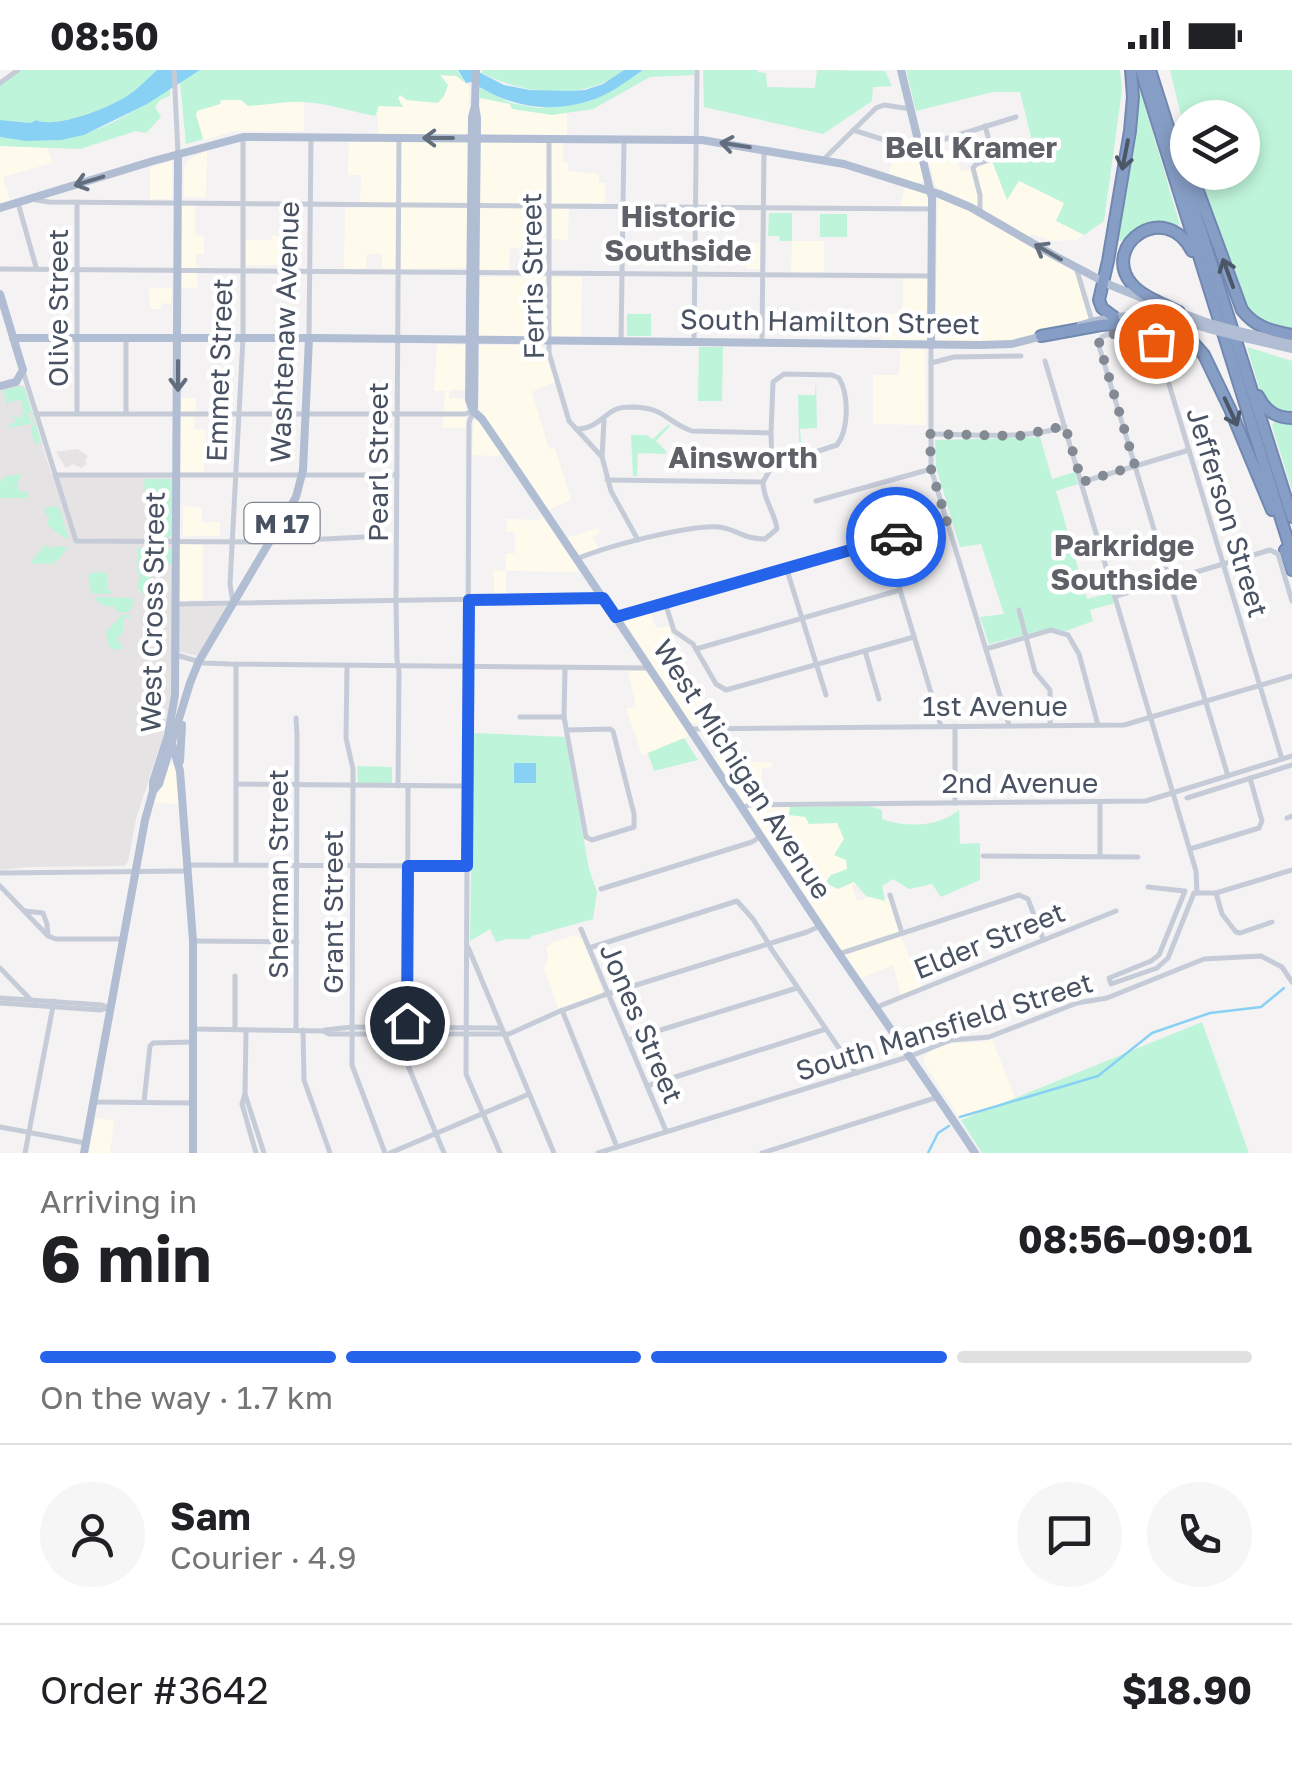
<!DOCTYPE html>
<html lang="en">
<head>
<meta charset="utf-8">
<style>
	body { margin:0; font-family:"Golos Text",sans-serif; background:#f6f6f6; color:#202124; height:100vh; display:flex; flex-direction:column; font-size:38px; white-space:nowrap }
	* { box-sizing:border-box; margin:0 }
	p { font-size:32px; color:#757577 }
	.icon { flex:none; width:55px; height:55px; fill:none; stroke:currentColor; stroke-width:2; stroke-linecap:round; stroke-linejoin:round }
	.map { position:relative; height:1083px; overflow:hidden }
	.drawer { display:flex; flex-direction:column; background:#fff; flex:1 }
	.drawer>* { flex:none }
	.controls { position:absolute; left:1170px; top:30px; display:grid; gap:20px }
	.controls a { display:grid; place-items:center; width:90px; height:90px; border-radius:50%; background:#fff; box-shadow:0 5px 15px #0003; font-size:50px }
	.pin { position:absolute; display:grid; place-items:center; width:85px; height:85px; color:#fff; margin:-42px; border:5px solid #fff; border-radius:50%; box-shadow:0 2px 10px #0007 }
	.courier { position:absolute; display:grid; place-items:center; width:100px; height:100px; margin:-50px; border:8px solid #2563eb; border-radius:50%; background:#fff; color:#222; box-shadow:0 2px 12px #0007 }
	.headline em { font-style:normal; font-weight:700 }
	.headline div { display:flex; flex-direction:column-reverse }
	.headline { display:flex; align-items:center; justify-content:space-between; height:170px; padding:0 40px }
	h1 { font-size:65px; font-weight:700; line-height:75px }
	.bar { display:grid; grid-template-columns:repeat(4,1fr); gap:15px 10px; align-content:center; height:120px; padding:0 40px }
	.bar i { height:12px; border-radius:8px; background:#e0e0e0 }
	.bar .active { background:#2563eb }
	.bar p { grid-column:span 4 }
	.line { display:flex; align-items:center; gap:25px; padding:0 40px; border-top:2px solid #e0e0e0 }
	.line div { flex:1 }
	.round { display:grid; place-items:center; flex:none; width:105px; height:105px; border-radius:52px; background:#f6f6f6 }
	.status { display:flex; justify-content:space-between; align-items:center; height:70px; padding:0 50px; background:#fff; direction:ltr }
	.status svg { height:28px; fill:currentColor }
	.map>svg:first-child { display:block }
	.commercial { fill:#fefbed }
	.education { fill:#e6e3e4 }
	.green { fill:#bef4da }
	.water { fill:#88d1f5 }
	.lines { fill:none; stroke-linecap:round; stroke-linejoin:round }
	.stream { stroke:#88d1f5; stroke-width:2.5 }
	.highway-casing { stroke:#7188b1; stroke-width:14 }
	.minor { stroke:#c5ccd8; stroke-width:5 }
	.major { stroke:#b0bdd3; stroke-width:8 }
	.highway { stroke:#869dc5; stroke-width:10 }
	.major-bridge { stroke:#b0bdd3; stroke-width:8 }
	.oneway { stroke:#626d7e }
	.oneway2 { stroke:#4b5667 }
	.done { stroke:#848a94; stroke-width:10; stroke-dasharray:0 18 }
	.route { stroke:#2563eb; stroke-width:12 }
	.labels { text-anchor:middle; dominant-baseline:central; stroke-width:9; stroke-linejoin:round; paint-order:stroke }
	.shield { fill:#fff; stroke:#7f8691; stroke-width:2.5 }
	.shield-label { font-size:25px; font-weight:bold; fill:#485262 }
	.street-label { font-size:28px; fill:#485262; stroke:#fff }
	.neighbourhood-label { font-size:30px; font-weight:bold; fill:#5e6168; stroke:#fff }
</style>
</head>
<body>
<div class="status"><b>08:50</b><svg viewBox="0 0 49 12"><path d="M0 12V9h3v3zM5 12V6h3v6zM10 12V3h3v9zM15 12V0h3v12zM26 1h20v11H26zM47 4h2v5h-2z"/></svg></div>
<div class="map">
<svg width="1292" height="1083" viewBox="0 0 1292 1083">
	<rect width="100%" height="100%" fill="#f4f2f2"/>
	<g class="commercial">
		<polygon points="425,5 456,6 469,16 468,63 466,65 378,64 378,26 397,25"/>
		<polygon points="480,18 511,33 538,38 567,35 567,65 482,64 479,57"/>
		<polygon points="220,30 304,30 304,61 234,61 204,70 196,45 197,41 220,34"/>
		<polygon points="349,70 468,71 467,198 382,199 382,184 367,184 366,199 344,199 345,138 360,137 361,105 348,105"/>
		<polygon points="541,71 563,71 563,92 568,93 568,101 599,104 599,113 605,113 605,133 569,133 568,170 552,169 552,102 546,101 546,159 532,159 532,170 522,170 521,178 510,178 509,200 482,200 479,197 480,73"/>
		<polygon points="0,76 48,78 52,93 3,107 10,130 0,132"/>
		<polygon points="898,77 918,84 925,108 922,112 918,114 888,104"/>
		<polygon points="954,79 960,101 974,99 992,91 1007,129 1019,110 1064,133 1057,151 1084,165 1076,170 1052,171 1032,164 1029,168 986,141 936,117 928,87"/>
		<polygon points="207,81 206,128 184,127 184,99 188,90"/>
		<polygon points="172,91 172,129 150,129 150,98"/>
		<polygon points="905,116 928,124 928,136 900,137"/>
		<polygon points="938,127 968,139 1073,200 1078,209 1088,245 1088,249 1078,254 1010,271 938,271 935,268"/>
		<polygon points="181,136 195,136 195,165 204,166 204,184 196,185 198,218 181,218"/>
		<polygon points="272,166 282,166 281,195 246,195 246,170 272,170"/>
		<polygon points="792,171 824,171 824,202 791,203"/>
		<polygon points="746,172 760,173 760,199 746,199"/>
		<polygon points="480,207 582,207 581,269 501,266 479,268"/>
		<polygon points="903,207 927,208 928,212 927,270 881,270 882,244 903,244"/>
		<polygon points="149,218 172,218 171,234 162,233 160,239 150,239"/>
		<polygon points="437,274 466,275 467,277 466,320 450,320 449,328 466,329 466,358 443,358 445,321 434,321"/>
		<polygon points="482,275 538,275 544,279 555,312 532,322 549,379 555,378 571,430 548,440 479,338 479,276"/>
		<polygon points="900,278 925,280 926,355 873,354 873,305 899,305"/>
		<polygon points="181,328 196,328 194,359 206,360 204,402 179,402"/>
		<polygon points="474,350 478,351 501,384 498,386 472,385"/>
		<polygon points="183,436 202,437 202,452 220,452 220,466 183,466"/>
		<polygon points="543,447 580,502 506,501 506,527 494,527 494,500 505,501 506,484 515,483 515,462 507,462 507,449 538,450"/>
		<polygon points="598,458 602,463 592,467 599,479 578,484 567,468"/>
		<polygon points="181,474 203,475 203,530 188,530 187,533 179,533 179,476"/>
		<polygon points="650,539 656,558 669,556 671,562 664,570 706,633 707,655 691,653 625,552 627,546"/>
		<polygon points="628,601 647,601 690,666 642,685 626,638 636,637"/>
		<polygon points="713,687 750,687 751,692 772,693 772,697 762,698 762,736 869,736 868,814 852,815 857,831 883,822 885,829 889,828 899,862 922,917 901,925 893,895 861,908"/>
		<polygon points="169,695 174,695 176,699 180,735 155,732"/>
		<polygon points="575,865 583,869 603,923 558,938 544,899 548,887 546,878 553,872"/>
		<polygon points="992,969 1015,1028 961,1050 925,995 923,988 929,982 945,974 983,972"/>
		<polygon points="96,1048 114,1051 110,1083 89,1083"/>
	</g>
	<g class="education">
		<polygon points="20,315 24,316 52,406 170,407 173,409 173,536 230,536 198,586 181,582 172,583 171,625 163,666 136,749 128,792 124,796 26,797 0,800 0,320"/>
		<polygon points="78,379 88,386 85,391 87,394 81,398 73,394 66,398 56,382"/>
	</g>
	<g class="green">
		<path d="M21,0h136c-10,9 -19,19 -30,26 -19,12 -70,33 -91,24l-4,3 -32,-3v-35z"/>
		<path d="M200,0h257l9,13 -10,-7 -16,-1 8,10 -4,11 -6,7 -31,-3 -7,-5 -2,3 5,9 -24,-1 -4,10c-23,-4 -48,-13 -71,-14 -18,-1 -38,3 -56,4l-7,-6h-20l-1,4 -23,7 -1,4 7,24 -17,5 -6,-62z"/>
		<path d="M483,0h141c-39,32 -100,25 -142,3z"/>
		<polygon points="643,0 694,0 694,5 650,7 593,39 552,45 512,39 510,34 480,28 480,18 511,33 538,38 567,35 591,31"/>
		<polygon points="703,0 757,0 758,2 766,3 767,17 815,18 817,0 885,1 892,16 873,17 872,31 823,64 704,37"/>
		<polygon points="906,0 1120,0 1122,20 1104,151 1084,165 1056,151 1064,133 1019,111 1007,130 992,91 1014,83 1013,77 1032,71 1020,22 993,22 916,41"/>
		<polygon points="1170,0 1292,0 1292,261 1259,251 1250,243 1199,103 1242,102 1242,48 1188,48 1187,70"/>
		<polygon points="1138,13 1180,155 1148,155 1121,171 1119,171 1119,162 1137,40"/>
		<path d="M170,17v9l-10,4 -5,7 6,10 -15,16 -10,-2 -56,18 -80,-3v-9c21,3 42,5 63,2 36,-5 78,-31 107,-52z"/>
		<polygon points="769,143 792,143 792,171 780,171 779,166 768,166"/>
		<rect x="820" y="144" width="27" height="23"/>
		<rect x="627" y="244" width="24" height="22"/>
		<polygon points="699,277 723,277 722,331 698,331"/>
		<polygon points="1247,277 1292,291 1292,345 1277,343 1261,324"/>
		<polygon points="816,310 817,358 800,359 802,382 799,371 798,325 815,325"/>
		<polygon points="21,316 25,319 42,374 38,369 39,376 33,371 31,357 34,354 29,336 30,344 26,346 30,346 31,354 8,358 9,355 15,352 14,348 9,348 8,343 10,347 21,347 20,353 23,346 21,345 24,344 21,330 8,332 8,342 4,322 0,321"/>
		<polygon points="1274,352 1292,355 1292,420 1272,356"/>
		<polygon points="669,354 670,356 656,371 666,381 666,384 638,383 637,406 633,406 631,365 646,365 653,369"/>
		<polygon points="1040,367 1052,409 1075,402 1078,414 1056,421 1087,529 1111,523 1115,533 1090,540 1093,551 1066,561 1050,558 989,574 980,547 1004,544 981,474 960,477 936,397 935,370"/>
		<polygon points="22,404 17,414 19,421 28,422 28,428 0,428 0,412 4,407"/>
		<polygon points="144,409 172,409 172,464 169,467 148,467"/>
		<polygon points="54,436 56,438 59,436 68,467 66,469 47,455 49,447 46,446 44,438"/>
		<polygon points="45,475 53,479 54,476 68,477 58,490 55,490 54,494 30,493"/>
		<polygon points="137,478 171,478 171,495 162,489 151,492 153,527 142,523 137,516 141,503 137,503 138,498 142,498 142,502 151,497 138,496"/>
		<polygon points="95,502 107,503 107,520 111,520 111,524 91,523 88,505"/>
		<polygon points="97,527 131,528 133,529 133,535 129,542 120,543 112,535 107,537 95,530"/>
		<polygon points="122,545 129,545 130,548 123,548 123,562 117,569 124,579 113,579 109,576 106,562"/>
		<polygon points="473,663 565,667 589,799 597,822 593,849 532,866 529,869 506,869 496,872 490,859 470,871"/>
		<polygon points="684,668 698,690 654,701 648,683"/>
		<polygon points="357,696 392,697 392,713 358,713"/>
		<path d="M869,736l13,4v9c24,9 57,8 77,-9l1,34 20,-1v37l-39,17 -9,-13 -23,5 -16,-10 -11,7 3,15 -19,-5 -12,-14 -16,7 -13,-6 6,-8 16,-6 -1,-9 -12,-5 10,-16 -7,-16 -28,1 -4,-7 -16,-2 1,-8z"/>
		<polygon points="1202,952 1249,1083 982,1083 961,1050"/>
	</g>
	<g class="water">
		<path d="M157,0h43l-53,34 -63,31 -23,5 -35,1 -26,-4v-17l31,3 5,-3c21,9 72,-12 91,-24 11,-7 20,-17 30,-26z"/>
		<path d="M458,0h17l29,15 26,5 38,1 17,-1 18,-6 21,-14h19c-16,11 -34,25 -54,31 -43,13 -81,5 -118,-19l-5,1z"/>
		<rect x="514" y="693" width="22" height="20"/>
	</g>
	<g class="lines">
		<g class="stream">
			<polyline points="960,1047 1098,1006 1152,963 1210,943 1261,937 1284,918"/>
			<polyline points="928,1083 938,1063 949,1056"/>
		</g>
		<defs>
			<g id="highway">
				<polyline points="1141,0 1292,484"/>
				<polyline points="1150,0 1292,447"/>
				<polyline points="1176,62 1188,94"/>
				<path d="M1191,102l51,138c13,17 29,21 50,25"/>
				<path d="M1179,242c-15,-8 -37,-15 -48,-29 -30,-38 34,-84 61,-32"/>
				<polyline points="1114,247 1102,238 1099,230 1108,191 1130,61 1133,27 1131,0"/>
				<polyline points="1041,266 1101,255 1133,253 1168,258 1189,268 1204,285 1230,339 1272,440"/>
				<path d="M1258,326c7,14 17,22 34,22"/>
				<polyline points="1285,480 1292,500"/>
			</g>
		</defs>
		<use href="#highway" class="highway-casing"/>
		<g class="minor">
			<polyline points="174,0 178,84"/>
			<polyline points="0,13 18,0"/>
			<polyline points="985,56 994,88"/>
			<polyline points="853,60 913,79 1016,47"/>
			<polyline points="549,68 549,283 569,351 602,387 611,421 638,470"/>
			<polyline points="823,90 876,38 884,35 911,39"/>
			<polyline points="36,130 49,132 932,139"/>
			<polyline points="18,133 36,197"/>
			<polyline points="980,142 980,125 973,98 976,94 1024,79"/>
			<polyline points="1076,197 1092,251"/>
			<polyline points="0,199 932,206"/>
			<polyline points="309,268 311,67"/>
			<polyline points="621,271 624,69"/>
			<polyline points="694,272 697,0"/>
			<polyline points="762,272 764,80"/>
			<polyline points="931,275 931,399 1009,655"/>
			<polyline points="1045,291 1196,801 1197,823"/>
			<polyline points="931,293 954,287 1021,286"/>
			<polyline points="23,301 76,471 265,472 364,467"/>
			<polyline points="77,343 77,132"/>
			<polyline points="126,343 126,267"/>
			<polyline points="36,344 465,344 473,341 469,353 466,1004 500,1083"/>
			<path d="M576,359c16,0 22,-8 35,-17 7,-5 14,-5 23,-5 32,1 32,15 58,24l79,2"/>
			<path d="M930,364c45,0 91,6 135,-7"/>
			<polyline points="602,387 604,350"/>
			<polyline points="55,405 397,405"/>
			<polyline points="607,410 763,412"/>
			<path d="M763,412l9,-16 -1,-33 2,-51 11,-8 48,1 7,3c10,17 10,51 -2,67l-65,21"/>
			<polyline points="1082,412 1189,380"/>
			<polyline points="816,431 931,399"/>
			<polyline points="885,470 941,656"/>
			<path d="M577,489c27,-12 114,-35 142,-32 18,2 23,12 46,12l12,-10c-2,-17 -14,-29 -14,-47"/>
			<polyline points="786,497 826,625"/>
			<polyline points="1116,526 1270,480 1278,484 1292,531"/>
			<polyline points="665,532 674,561 693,574 716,614 726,620 914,567"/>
			<polyline points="233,533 230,514 243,268 243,67"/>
			<polyline points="177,534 603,527"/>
			<polyline points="1019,540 1035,602 1050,620 1050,655"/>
			<polyline points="616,547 947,452"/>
			<polyline points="696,579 900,520"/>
			<polyline points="986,579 1051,560 1068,565 1079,584 1098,655"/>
			<polyline points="865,581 879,629"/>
			<polyline points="176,585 204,593 230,594 650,598"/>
			<polyline points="347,595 346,668 353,699 352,995 385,1083"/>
			<polyline points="565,598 564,647 586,767 592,770 634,757 634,744 613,661 610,659 567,660"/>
			<polyline points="520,647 564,647"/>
			<polyline points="296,648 297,665 296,960"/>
			<polyline points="691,659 1124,655 1292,606"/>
			<path d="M1228,706l-129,-430 3,-9 4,-2c15,-3 30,-3 46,0l4,6 126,418"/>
			<polyline points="236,714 468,716"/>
			<polyline points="398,716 399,601 397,590 396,531 399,68"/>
			<polyline points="408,716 407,993 444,1083"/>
			<polyline points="1187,728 1292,695"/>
			<polyline points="1100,732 1100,786"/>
			<polyline points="955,733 955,656"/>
			<polyline points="743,738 749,735 1146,731 1292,686"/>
			<polyline points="1287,748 1292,746"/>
			<polyline points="1190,779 1259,758 1262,751 1250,708"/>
			<polyline points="983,786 1138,787"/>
			<polyline points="236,794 236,594"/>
			<polyline points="188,795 467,796"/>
			<polyline points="0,803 187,801"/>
			<polyline points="0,816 48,866 56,869 123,869"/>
			<polyline points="1148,817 1184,821"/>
			<polyline points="601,819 752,772 761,766"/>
			<polyline points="1185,821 1159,885 1151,891 1109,908 1111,914 1157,898 1168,888 1194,823"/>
			<polyline points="1195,823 1216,823 1292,800"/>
			<polyline points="1216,823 1222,844 1236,862 1240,863 1272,852"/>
			<polyline points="890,825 902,863"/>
			<polyline points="25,841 43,843 47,854 48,866"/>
			<polyline points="581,859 666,1061"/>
			<polyline points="193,871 297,872"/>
			<polyline points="768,874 856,1003"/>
			<polyline points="468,877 554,1083"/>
			<polyline points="589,878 737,831 753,849 769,874"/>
			<polyline points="839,884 1019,825 1028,829 1043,869"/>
			<polyline points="0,898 29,928"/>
			<polyline points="0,928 102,935 111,939"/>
			<polyline points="0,933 101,940 107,938"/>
			<polyline points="877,937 1116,841"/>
			<polyline points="562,940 617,1077"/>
			<polyline points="235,958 235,906"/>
			<polyline points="193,959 323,961 329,964 509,964 558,942 604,925 807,862 820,856"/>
			<polyline points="303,960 304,1010 330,1083"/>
			<polyline points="325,960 352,957 501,958"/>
			<polyline points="628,970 797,918"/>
			<polyline points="647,1016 826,959"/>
			<polyline points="245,1024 246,960"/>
			<polyline points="94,1032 192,1033"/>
			<polyline points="144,1032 150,976 153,973 193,972"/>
			<polyline points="0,1057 85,1073"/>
			<polyline points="25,1083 54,931"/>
			<polyline points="256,1083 242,1034 245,1024 264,1083"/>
			<polyline points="390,1083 529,1024"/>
			<polyline points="598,1083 911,986 951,970 989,967 1077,933 1107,928 1204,889 1261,886 1282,897 1292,912"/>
			<polyline points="762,1083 938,1027"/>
		</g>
		<g class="major">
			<path d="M476,0l-1,36 -3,11 -3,283 4,11 9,8c115,168 226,338 338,507 51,76 105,151 155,227"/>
			<polyline points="901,0 932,128 931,275"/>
			<polyline points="0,138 153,91 243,67 702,70 844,94 939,124 970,137 1055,186 1110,215 1147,230"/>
			<polyline points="0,224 23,300 16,312 0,316"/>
			<polyline points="1174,240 1206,252"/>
			<path d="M1081,255c47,-15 81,-10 128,4"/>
			<polyline points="1247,263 1292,273"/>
			<polyline points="13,268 315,268 981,275 1012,274 1043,266"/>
			<polyline points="1249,269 1292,279"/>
			<polyline points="474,337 477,48 475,36"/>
			<polyline points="172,674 180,701 193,871 193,1083"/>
			<polyline points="180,691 182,655"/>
			<polyline points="153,721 159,714 190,613 199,591 296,427 303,400 309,268"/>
			<polyline points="84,1083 145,750 153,721 153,712 168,665 175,625 178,84"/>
		</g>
		<use href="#highway" class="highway"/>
		<g class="major-bridge">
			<polyline points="1206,252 1247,263"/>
			<polyline points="1209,259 1249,269"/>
		</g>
	</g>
	<defs><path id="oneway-shaft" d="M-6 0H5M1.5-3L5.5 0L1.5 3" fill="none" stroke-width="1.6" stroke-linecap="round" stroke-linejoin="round" transform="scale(2.5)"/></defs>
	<g class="oneway">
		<use href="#oneway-shaft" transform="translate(438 68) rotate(-180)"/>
		<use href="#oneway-shaft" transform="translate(735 75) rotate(-171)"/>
		<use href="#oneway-shaft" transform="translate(89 111) rotate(163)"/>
		<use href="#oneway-shaft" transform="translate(1048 182) rotate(-150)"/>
		<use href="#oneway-shaft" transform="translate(178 306) rotate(90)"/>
	</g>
	<g class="oneway2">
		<use href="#oneway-shaft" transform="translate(1125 85) rotate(101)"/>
		<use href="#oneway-shaft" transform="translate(1228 203) rotate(-110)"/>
		<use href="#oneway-shaft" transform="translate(1231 342) rotate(65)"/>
	</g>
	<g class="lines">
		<polyline class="done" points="896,467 947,452 931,399 930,364 1019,366 1065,356 1082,412 1135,396 1099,273 1106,265 1132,262 1152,265 1156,271"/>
		<polyline class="route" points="407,953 408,796 467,796 469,530 603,528 616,547 896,467"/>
	</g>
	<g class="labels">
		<rect class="shield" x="244.5" y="433" width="75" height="40" rx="8"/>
		<g class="shield-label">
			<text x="282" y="453">M 17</text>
		</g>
		<g class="street-label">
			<text transform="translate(532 206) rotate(-91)">Ferris Street</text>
			<text transform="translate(57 238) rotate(-90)">Olive Street</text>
			<text transform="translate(830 251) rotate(1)">South Hamilton Street</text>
			<text transform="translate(284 262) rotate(-88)">Washtenaw Avenue</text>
			<text transform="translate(219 300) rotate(-88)">Emmet Street</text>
			<text transform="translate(377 392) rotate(-90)">Pearl Street</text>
			<text transform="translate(1228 442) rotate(73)">Jefferson Street</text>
			<text transform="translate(152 542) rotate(-89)">West Cross Street</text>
			<text x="995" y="635">1st Avenue</text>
			<text transform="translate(743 699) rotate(57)">West Michigan Avenue</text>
			<text x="1020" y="712">2nd Avenue</text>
			<text transform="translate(277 804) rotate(-90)">Sherman Street</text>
			<text transform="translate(332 842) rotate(-90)">Grant Street</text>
			<text transform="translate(989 870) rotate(-22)">Elder Street</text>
			<text transform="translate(642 953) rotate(67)">Jones Street</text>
			<text transform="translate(944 956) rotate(-17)">South Mansfield Street</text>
		</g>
		<g class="neighbourhood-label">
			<text x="971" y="77">Bell Kramer</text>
			<text x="678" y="146">Historic<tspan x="678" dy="34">Southside</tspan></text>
			<text x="743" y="387">Ainsworth</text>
			<text x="1124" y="475">Parkridge<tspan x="1124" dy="34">Southside</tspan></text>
		</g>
	</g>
</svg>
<div class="controls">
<a><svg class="icon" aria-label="layers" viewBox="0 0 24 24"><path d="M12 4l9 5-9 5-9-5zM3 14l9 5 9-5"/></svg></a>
</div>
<div class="pin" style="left:1156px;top:271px;background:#ea580c"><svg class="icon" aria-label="bag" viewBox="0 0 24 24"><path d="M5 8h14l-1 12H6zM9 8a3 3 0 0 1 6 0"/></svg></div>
<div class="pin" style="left:407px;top:953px;background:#1f2937"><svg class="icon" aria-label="home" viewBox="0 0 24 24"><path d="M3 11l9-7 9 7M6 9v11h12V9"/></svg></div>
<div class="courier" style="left:896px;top:467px"><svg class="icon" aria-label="car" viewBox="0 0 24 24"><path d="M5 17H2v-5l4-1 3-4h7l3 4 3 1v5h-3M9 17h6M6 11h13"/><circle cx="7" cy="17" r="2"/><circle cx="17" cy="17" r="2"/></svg></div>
</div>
<section class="drawer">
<div class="headline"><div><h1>6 min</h1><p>Arriving in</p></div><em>08:56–09:01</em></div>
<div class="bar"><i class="active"></i><i class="active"></i><i class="active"></i><i></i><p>On the way · 1.7 km</p></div>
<div class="line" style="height:180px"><a class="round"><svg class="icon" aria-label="person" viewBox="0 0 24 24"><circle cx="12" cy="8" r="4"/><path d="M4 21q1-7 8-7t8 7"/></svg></a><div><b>Sam</b><p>Courier · 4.9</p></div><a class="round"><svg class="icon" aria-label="chat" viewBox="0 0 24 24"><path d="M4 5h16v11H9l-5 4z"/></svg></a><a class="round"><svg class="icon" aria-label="phone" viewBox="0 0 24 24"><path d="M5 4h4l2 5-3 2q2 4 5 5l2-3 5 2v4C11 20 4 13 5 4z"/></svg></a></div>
<div class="line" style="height:130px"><div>Order #3642</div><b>$18.90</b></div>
</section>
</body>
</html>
